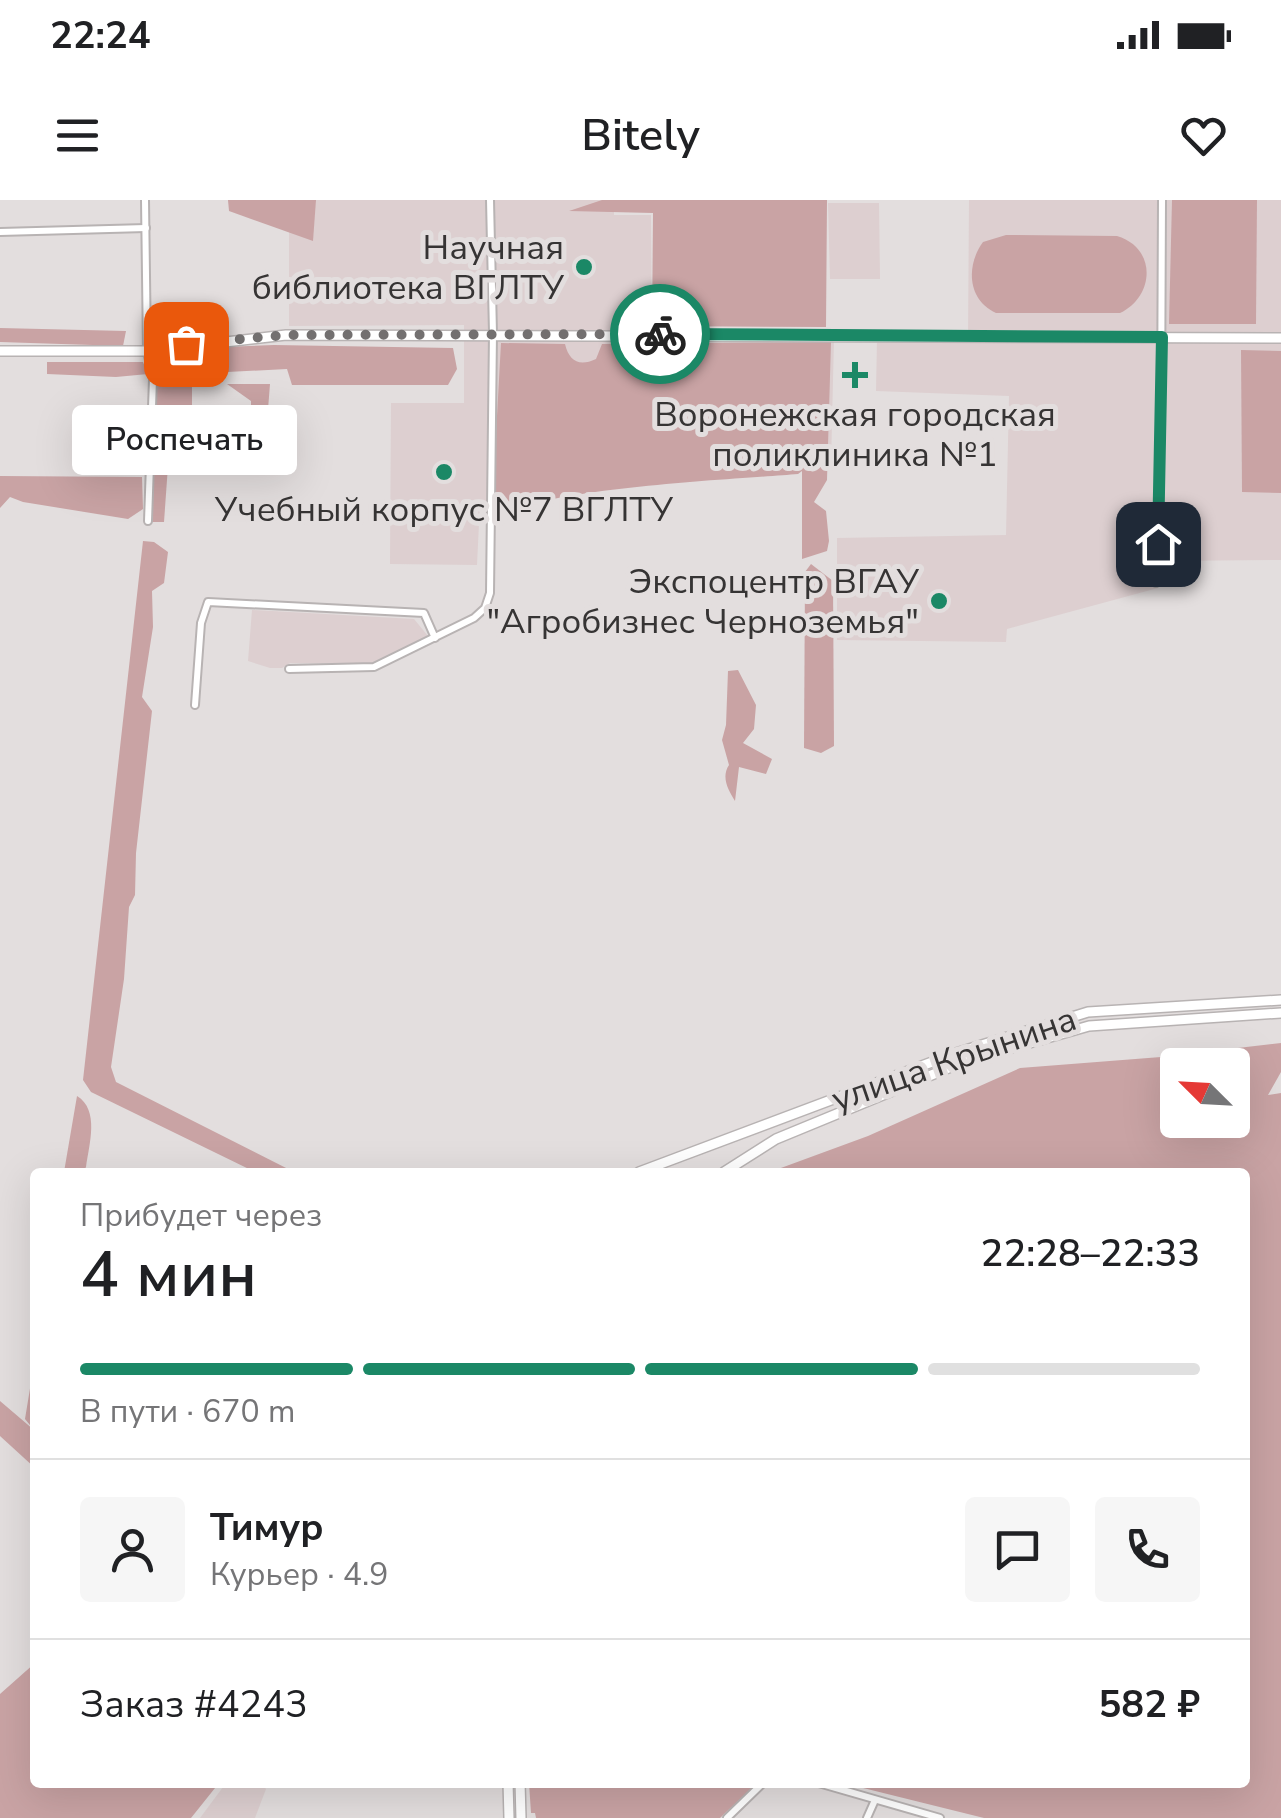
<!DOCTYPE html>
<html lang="ru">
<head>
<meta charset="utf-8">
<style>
	body { margin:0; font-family:"Nunito Sans",sans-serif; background:#f6f6f6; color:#202124; height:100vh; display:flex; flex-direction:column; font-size:38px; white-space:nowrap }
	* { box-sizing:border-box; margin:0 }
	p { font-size:32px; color:#757577 }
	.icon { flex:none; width:55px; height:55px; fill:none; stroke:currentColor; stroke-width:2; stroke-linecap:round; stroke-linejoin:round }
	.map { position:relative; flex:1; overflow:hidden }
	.details { position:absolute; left:30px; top:968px; width:1220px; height:620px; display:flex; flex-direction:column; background:#fff; border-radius:10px; box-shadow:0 10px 40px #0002 }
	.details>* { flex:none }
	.needle { width:65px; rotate:294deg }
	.tools { position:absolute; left:1160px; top:848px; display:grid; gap:20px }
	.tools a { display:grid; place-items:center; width:90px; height:90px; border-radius:10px; background:#fff; box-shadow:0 10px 40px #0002; font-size:50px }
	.pin { position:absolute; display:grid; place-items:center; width:85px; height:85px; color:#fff; margin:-42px; border-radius:20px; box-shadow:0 5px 15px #0006 }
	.courier { position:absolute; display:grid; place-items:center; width:100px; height:100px; margin:-50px; border:8px solid #1b8866; border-radius:50%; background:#fff; color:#222; box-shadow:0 2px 12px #0007 }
	.bubble { position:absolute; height:70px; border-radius:10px; background:#fff; box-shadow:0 10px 40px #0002; font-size:32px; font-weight:600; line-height:70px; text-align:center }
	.summary em { font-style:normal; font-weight:600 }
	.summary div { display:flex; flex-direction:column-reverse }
	.summary { display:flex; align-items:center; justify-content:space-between; height:170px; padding:0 50px }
	h1 { font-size:65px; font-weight:600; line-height:75px }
	.bar { display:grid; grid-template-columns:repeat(4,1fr); gap:15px 10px; align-content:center; height:120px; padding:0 50px }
	.bar i { height:12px; border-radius:8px; background:#e0e0e0 }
	.bar .selected { background:#1b8866 }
	.bar p { grid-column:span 4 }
	.line { display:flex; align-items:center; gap:25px; padding:0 50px; border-top:2px solid #e0e0e0 }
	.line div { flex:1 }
	.round { display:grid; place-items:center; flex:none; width:105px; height:105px; border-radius:10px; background:#f6f6f6 }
	.status { display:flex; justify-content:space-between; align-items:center; height:70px; padding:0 50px; background:#fff; direction:ltr }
	.status svg { height:28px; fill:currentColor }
	header { display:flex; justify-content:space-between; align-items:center; height:130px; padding:0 50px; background:#fff; font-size:45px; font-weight:600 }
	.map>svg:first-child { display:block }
	.built { fill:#ddcfd0 }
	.green { fill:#c9a3a4; fill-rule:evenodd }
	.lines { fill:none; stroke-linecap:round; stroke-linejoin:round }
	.minor-casing { stroke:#b8b3b3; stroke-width:10 }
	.secondary-casing { stroke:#b8b3b3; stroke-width:12 }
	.minor { stroke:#fff; stroke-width:6 }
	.secondary { stroke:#fff; stroke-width:9 }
	.done { stroke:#737070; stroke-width:10; stroke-dasharray:0 18 }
	.route { stroke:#1b8866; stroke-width:12 }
	.poi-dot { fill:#1b8866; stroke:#e3dede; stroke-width:4 }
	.labels { text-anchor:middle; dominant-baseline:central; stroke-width:10; stroke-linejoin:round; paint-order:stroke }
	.poi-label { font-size:35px; fill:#363434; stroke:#e3dede; text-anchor:end }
	.street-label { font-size:35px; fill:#363434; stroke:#e3dede }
</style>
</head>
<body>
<div class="status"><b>22:24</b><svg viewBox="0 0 49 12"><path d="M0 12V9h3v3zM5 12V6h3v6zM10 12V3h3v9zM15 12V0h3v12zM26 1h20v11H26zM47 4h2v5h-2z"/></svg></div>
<header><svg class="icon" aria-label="menu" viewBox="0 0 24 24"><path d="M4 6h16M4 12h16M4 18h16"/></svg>Bitely<svg class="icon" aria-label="heart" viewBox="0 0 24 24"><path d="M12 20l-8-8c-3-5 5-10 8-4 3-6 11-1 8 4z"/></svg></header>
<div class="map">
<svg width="1281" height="1618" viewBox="0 0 1281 1618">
	<rect width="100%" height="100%" fill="#e3dede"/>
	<g class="built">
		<polygon points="289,0 614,0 614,15 651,15 652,140 834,139 831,264 480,303 477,365 390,364 391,203 464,203 464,125 289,126"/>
		<polygon points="969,0 1281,0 1281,360 1160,361 1158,388 1007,429 1006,442 837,440 837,338 1006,335 1009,196 876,191 877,140 968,141"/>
		<polygon points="879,3 880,79 830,79 828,3"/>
		<polygon points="252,410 414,419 428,436 374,464 290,463 282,468 270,468 248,461"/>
		<polygon points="226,1583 261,1583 266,1589 255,1618 200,1618"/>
	</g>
	<g class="green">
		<polygon points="228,0 316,0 313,41 229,11"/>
		<polygon points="602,0 827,0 826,127 652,126 653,13 569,11"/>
		<polygon points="1172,0 1257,0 1256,124 1169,124"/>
		<path d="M1006,35l111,1c40,12 38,60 3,77h-124c-29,-13 -30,-48 -13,-71z"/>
		<polygon points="0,128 126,131 123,146 0,142"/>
		<path d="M831,142l-4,138 -13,22 12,9 3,30 -2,10 -25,8v-88l-4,3c-57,5 -264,14 -299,44l-7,-11 9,-164 64,1c4,17 14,23 31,15l6,-15z"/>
		<polygon points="274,145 453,148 457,169 448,185 292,185 287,169 189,174 192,148"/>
		<polygon points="1241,150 1281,151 1281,293 1242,292"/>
		<polygon points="47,162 143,162 148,174 116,177 47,174"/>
		<polygon points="192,182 192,251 169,252 164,322 152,322 157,183"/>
		<polygon points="227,184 270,184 264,260 251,259 251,201"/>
		<polygon points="0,276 142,277 143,309 128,319 23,302 10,297 0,308"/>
		<polygon points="143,341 154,342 168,352 164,383 152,391 153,427 142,497 152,511 136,653 135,695 129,707 124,779 111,867 116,882 294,972 255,972 91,892 83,880"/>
		<polygon points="811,364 833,381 834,546 821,553 804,548 805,372"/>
		<path d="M738,470l18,35 -2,24 -11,14 29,16 -6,15 -27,-7 -4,34c-7,-11 -14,-24 -6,-36l-7,-25 4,-15 2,-54z"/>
		<path d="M1281,843v29l-13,23 13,-2v725h-297l-141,-35 402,-1v-610h-475l98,-36 152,-68 141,-11zM1178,865h54v55h-54z"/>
		<path d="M77,896c23,14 12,49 9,71l-3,5h-19z"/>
		<polygon points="35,1158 33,1224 35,1226 35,1268 0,1236 0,1201 34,1230 25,1219"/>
		<polygon points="35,1463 35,1582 219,1583 191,1618 0,1618 0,1494"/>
		<polygon points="529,1583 529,1582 757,1583 720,1618 536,1618 535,1613 531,1613"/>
	</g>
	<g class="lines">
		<defs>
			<g id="minor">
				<polyline points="145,0 147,151 153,179 148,321"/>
				<polyline points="0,32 146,28"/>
				<polyline points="1156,383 1161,212 1162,0"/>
				<polyline points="289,469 374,467 474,418 485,408 490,393 493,133 490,0"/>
				<polyline points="195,505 201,423 208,402 424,413 435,438"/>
				<polyline points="815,1582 940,1618"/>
				<polyline points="727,1618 764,1582"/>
				<polyline points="867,1618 875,1600"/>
			</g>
			<g id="secondary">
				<polyline points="0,151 147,151 286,135 1281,138"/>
				<polyline points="639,972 956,853 1088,812 1281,800"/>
				<polyline points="724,972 776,939 963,862 1089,826 1281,813"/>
				<polyline points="508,1582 509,1618"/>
				<polyline points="520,1582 521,1618"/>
			</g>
		</defs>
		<use href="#minor" class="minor-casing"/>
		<use href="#secondary" class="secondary-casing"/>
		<use href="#minor" class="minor"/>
		<use href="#secondary" class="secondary"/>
	</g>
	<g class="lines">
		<polyline class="done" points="186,144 286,135 660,134"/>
		<polyline class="route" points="660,134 1162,137 1158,344"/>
	</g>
	<g class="poi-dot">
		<circle cx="584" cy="67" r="10"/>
		<path d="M850 160h10v10h10v10h-10v10h-10v-10h-10v-10h10z"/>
		<circle cx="444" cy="272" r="10"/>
		<circle cx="939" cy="401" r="10"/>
	</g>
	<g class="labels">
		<g class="poi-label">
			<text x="564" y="47">Научная<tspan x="564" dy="40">библиотека ВГЛТУ</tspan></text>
			<text x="855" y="214" text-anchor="middle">Воронежская городская<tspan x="855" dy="40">поликлиника №1</tspan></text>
			<text x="444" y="309" text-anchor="middle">Учебный корпус №7 ВГЛТУ</text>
			<text x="919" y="381">Экспоцентр ВГАУ<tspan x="919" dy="40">"Агробизнес Черноземья"</tspan></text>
		</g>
		<g class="street-label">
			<text transform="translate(954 859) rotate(-19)">улица Крынина</text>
		</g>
	</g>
</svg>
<div class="tools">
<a><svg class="needle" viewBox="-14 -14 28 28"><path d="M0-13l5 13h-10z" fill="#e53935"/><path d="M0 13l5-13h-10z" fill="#757577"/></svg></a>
</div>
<div class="pin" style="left:186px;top:144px;background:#ea580c"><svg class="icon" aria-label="bag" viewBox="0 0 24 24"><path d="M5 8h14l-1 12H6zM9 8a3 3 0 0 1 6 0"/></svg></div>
<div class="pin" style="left:1158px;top:344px;background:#1f2937"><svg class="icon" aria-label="home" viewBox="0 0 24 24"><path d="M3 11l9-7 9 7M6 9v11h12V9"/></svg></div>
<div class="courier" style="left:660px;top:134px"><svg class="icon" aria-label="bike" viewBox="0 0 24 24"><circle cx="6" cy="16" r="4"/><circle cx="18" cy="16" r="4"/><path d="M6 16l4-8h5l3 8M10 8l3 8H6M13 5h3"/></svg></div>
<div class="bubble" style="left:72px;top:205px;width:225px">Роспечать</div>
<section class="details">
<div class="summary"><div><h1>4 мин</h1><p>Прибудет через</p></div><em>22:28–22:33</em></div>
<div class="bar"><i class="selected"></i><i class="selected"></i><i class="selected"></i><i></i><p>В пути · 670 m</p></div>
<div class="line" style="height:180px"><a class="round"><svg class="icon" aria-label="person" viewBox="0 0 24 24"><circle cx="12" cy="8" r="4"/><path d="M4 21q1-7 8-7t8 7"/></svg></a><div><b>Тимур</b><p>Курьер · 4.9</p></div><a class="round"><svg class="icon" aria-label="chat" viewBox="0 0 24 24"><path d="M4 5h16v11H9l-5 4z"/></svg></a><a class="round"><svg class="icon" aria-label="phone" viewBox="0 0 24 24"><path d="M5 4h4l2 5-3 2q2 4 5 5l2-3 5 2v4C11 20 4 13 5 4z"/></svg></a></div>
<div class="line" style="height:130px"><div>Заказ #4243</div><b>582 ₽</b></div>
</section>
</div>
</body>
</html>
